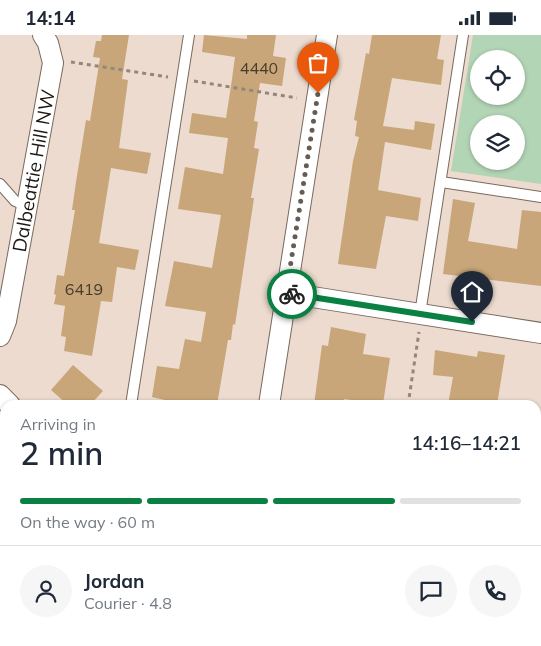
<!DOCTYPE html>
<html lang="en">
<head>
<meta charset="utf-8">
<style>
	body { margin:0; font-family:Mulish,sans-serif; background:#f6f6f7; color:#1f2937; height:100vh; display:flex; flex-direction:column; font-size:19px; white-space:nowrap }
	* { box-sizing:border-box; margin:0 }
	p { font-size:16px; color:#747a83 }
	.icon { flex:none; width:28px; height:28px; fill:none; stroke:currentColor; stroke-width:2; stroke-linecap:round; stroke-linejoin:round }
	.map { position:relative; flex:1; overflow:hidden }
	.drawer { position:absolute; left:0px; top:365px; width:541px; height:246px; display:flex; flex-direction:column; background:#fff; border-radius:15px 15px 0 0; box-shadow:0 1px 4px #0004 }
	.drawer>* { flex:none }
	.tools { position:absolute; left:470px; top:15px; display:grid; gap:10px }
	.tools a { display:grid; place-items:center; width:55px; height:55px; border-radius:50%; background:#fff; box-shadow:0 1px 4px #0004; font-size:25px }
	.pin { position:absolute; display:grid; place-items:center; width:42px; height:42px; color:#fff; margin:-51px -21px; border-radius:50% 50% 50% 0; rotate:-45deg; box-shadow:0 0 5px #0007 }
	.pin .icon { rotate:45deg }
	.courier { position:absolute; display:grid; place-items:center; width:50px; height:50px; margin:-25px; border:4px solid #0b8043; border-radius:50%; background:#fff; color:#222; box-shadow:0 1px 6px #0007 }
	.overview em { font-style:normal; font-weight:600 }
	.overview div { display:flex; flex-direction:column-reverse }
	.overview { display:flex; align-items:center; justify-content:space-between; height:85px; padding:0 20px }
	h1 { font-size:32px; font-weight:600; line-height:38px }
	.bar { display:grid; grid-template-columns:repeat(4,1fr); gap:8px 5px; align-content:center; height:60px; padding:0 20px }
	.bar i { height:6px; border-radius:4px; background:#e0e1e3 }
	.bar .on { background:#0b8043 }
	.bar p { grid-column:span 4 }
	.line { display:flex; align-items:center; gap:12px; padding:0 20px; border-top:1px solid #e0e1e3 }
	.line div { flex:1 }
	.round { display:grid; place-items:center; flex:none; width:52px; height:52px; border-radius:26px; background:#f6f6f7 }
	.status { display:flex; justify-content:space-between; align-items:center; height:35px; padding:0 25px; background:#fff; direction:ltr }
	.status svg { height:14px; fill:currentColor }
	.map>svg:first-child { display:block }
	.built { fill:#e4cebd }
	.green { fill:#b2d5b5; fill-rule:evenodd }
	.building { fill:#c8a679 }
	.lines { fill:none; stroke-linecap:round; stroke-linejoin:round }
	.lane-casing { stroke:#796a5f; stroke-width:12 }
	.street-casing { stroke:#796a5f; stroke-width:22 }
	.path { stroke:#92867d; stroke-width:3; stroke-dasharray:4 4; stroke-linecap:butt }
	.lane { stroke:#fff; stroke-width:10 }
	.street { stroke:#fff; stroke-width:20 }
	.done { stroke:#655c54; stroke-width:5; stroke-dasharray:0 9 }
	.route { stroke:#0b8043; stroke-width:6 }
	.labels { text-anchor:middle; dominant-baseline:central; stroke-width:4; stroke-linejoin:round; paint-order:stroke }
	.number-label { font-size:16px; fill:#483b2c }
	.street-label { font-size:19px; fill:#1d1713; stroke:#fff }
</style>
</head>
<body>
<div class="status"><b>14:14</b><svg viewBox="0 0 49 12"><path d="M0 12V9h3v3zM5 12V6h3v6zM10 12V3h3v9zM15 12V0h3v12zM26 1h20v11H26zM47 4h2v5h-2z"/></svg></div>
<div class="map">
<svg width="541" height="611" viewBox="0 0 541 611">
	<rect width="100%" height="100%" fill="#ecdbce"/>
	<polygon class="built" points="6,606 73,606 91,611 4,611"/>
	<g class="green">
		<path d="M473,0h68v149l-90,-13zM479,24h37v37h-37zM479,89h37v37h-37z"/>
		<polygon points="0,535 5,538 6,606 4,611 0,611"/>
		<polygon points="536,555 541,555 541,611 253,611 254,606 536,606"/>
		<polygon points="73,606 163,606 193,611 91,611"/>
	</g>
	<g class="building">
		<polygon points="102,0 129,0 122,44 128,45 119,113 151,118 147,139 111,133 99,208 139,215 135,235 117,232 112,267 101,266 92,321 64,316 66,302 61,301 65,271 54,269 56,260 54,259 57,240 64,241 75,175 72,175 76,147 86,85 90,86 100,23 93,22 96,6 101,6"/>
		<polygon points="204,0 247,4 247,0 276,0 273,21 286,23 282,51 260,48 254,86 258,87 254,113 259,114 251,163 254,163 235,290 233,289 231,305 228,305 217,370 186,370 152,362 157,331 179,334 185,304 201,307 206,277 165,271 174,226 212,233 221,180 178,174 185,132 223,139 228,103 189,98 192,78 226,83 231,51 235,22 202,17"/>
		<polygon points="372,0 441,0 437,24 444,25 441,50 392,43 383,91 414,95 415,86 435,89 431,115 385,107 378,155 421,163 418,186 386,181 376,234 338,229 353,126 359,102 355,101 357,86 354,85 366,18 369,19"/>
		<polygon points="453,164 475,168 468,206 517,214 522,175 541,177 541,251 443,239"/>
		<polygon points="331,292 366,299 363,319 390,323 383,369 344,364 343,370 314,370 322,310 328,311"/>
		<polygon points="435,315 477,322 478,316 505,320 497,370 448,370 453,342 433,340"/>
		<polygon points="73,330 103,356 90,370 68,370 51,355"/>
	</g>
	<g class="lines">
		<defs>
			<g id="lane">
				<polyline points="441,147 541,162"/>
				<polyline points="0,149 15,166 27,171"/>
				<polyline points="420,279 463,0"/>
				<polyline points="131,370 189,0"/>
			</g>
			<g id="street">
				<polyline points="287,258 541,298"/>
				<path id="s1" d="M0,301l6,-15 47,-258 -5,-20 -5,-8"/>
				<polyline points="0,360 10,370"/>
				<polyline points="269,370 327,0"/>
				<polyline points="232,611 233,606"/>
			</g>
		</defs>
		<use href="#lane" class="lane-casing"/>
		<use href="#street" class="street-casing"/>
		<g class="path">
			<polyline points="71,27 168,42"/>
			<polyline points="194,46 297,63"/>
			<polyline points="408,370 419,297"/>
			<polyline points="0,560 5,563"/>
			<polyline points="536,603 541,604"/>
			<polyline points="141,606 159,611"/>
			<polyline points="296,611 302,606"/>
			<polyline points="372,611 372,606"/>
		</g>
		<use href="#lane" class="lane"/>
		<use href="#street" class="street"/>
	</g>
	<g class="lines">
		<polyline class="done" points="292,259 286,258 318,58"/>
		<polyline class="route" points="292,259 472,287"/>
	</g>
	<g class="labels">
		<g class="number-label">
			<text x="259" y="33">4440</text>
			<text x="84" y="254">6419</text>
		</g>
		<g class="street-label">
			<text stroke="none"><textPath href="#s1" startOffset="169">Dalbeattie Hill NW</textPath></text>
		</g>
	</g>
</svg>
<div class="tools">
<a><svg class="icon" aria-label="locate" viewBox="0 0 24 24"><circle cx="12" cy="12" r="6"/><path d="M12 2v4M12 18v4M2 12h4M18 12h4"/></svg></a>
<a><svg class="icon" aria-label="layers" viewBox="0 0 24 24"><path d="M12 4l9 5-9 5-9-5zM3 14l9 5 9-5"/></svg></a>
</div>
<div class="pin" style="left:318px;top:58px;background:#ea580c"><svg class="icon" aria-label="bag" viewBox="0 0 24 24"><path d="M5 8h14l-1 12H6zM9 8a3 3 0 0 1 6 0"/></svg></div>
<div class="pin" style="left:472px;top:287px;background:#1f2937"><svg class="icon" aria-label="home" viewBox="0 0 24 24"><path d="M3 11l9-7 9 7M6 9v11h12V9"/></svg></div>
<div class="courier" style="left:292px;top:259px"><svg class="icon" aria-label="bike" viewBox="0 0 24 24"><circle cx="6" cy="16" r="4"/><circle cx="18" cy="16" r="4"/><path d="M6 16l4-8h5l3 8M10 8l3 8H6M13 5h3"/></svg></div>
<section class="drawer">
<div class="overview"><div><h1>2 min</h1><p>Arriving in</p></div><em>14:16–14:21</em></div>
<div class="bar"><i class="on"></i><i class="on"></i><i class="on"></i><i></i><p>On the way · 60 m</p></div>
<div class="line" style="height:90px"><a class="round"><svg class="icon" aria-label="person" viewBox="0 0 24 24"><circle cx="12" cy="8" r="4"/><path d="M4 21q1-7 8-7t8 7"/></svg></a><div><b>Jordan</b><p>Courier · 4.8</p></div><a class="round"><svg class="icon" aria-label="chat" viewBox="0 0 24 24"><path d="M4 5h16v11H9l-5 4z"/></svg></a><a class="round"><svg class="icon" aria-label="phone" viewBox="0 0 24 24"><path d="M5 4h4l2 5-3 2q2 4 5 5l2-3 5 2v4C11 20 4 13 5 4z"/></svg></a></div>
</section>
</div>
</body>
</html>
